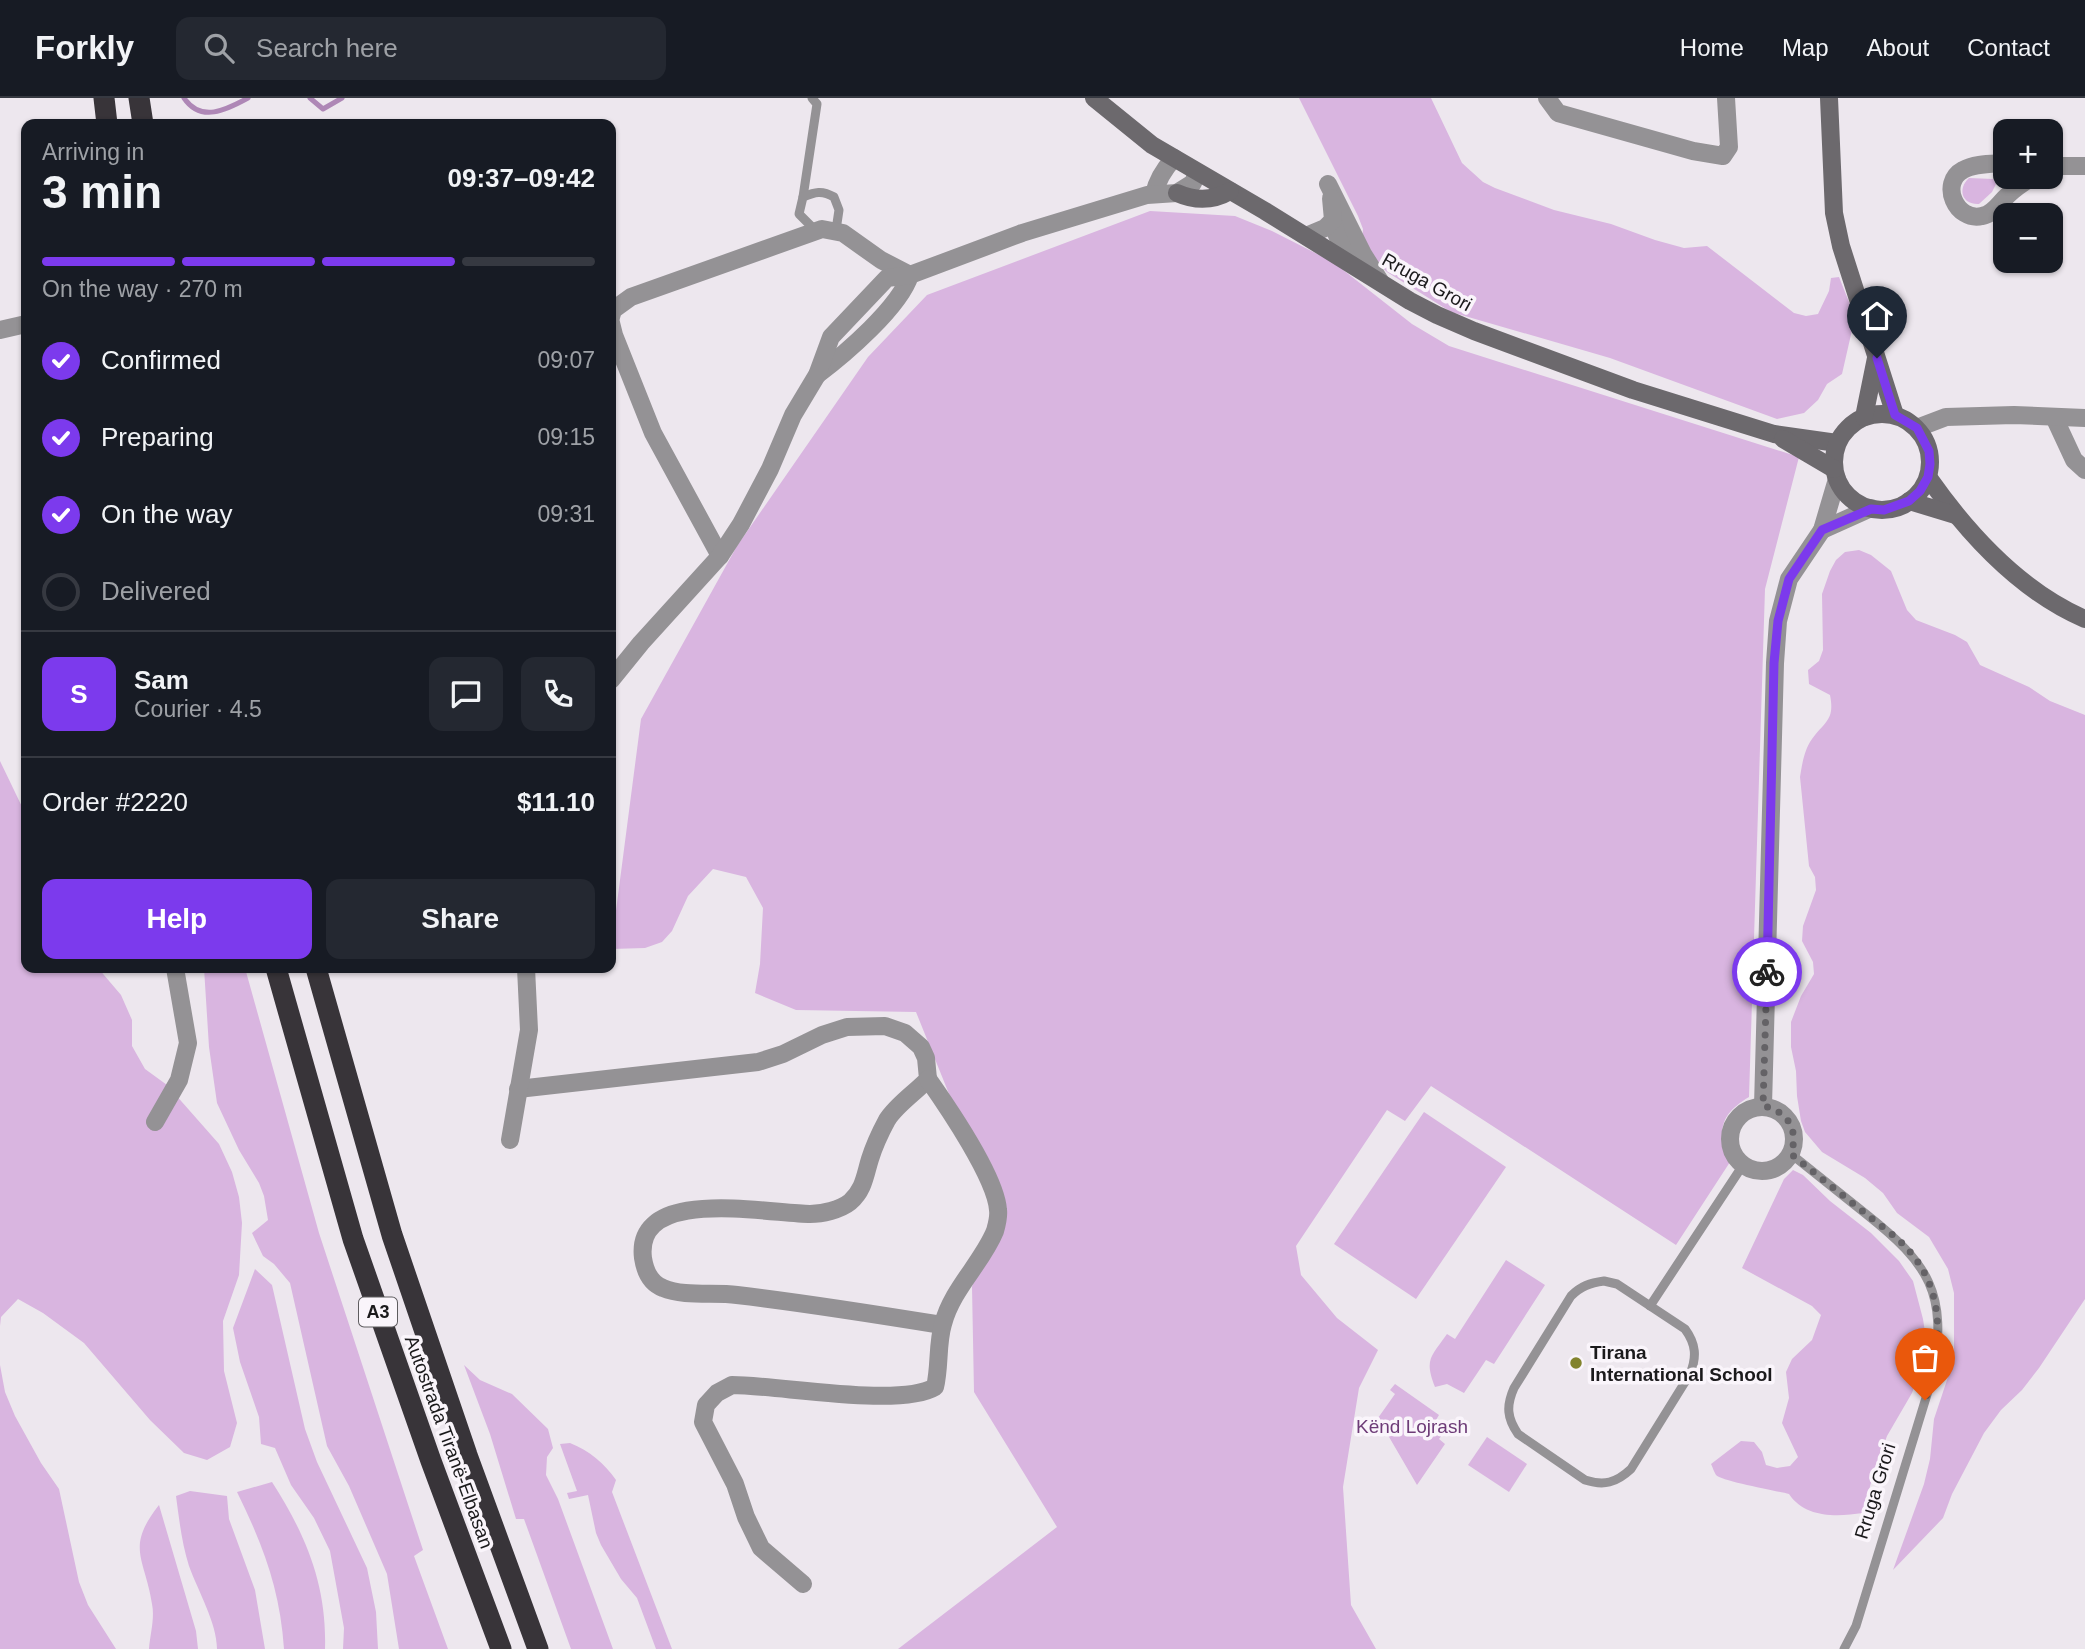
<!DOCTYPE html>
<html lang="en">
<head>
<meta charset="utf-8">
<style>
	body { margin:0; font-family:Arial,sans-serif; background:#242831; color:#f1f3f6; height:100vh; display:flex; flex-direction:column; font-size:26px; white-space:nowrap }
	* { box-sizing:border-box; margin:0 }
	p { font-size:23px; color:#9ea1a6 }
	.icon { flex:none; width:38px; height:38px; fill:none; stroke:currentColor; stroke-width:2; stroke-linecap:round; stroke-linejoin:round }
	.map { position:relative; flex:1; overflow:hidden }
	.sheet { position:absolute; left:21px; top:21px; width:595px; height:854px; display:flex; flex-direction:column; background:#171b24; border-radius:14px; box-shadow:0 2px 5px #0004 }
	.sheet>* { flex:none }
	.controls { position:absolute; left:1993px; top:21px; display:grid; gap:14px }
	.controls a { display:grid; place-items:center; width:70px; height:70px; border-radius:14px; background:#171b24; box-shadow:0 2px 5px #0004; font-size:35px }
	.pin { position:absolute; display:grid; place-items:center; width:60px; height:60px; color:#fff; margin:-72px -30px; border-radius:50% 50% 50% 0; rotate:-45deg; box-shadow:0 0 7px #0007 }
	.pin .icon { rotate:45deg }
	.courier { position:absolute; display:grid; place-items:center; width:70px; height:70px; margin:-35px; border:5px solid #7c3aed; border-radius:50%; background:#fff; color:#222; box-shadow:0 2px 9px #0007 }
	.summary em { font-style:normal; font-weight:600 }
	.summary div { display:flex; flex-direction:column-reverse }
	.summary { display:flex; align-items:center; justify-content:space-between; height:119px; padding:0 21px }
	h1 { font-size:46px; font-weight:600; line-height:52px }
	.bar { display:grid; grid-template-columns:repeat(4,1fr); gap:10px 7px; align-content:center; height:84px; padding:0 21px }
	.bar i { height:9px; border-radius:5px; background:#363941 }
	.bar .on { background:#7c3aed }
	.bar p { grid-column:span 4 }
	.line { display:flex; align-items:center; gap:18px; padding:0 21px; border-top:2px solid #363941 }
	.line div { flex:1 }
	.round { display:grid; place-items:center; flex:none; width:74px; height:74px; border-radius:14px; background:#242831 }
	ol { padding:0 21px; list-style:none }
	li { display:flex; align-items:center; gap:21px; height:77px }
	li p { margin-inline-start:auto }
	li .icon { padding:7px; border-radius:50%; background:#7c3aed; color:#fff; stroke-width:4 }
	li:last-child { color:#9ea1a6 }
	li i { width:38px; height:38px; border:4px solid #363941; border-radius:50% }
	.primary-button { display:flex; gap:14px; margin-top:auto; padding:14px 21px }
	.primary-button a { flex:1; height:80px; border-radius:14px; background:#7c3aed; color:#fff; font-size:28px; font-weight:600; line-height:80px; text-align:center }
	.primary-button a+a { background:#242831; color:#f1f3f6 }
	header { display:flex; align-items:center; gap:42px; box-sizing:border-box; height:98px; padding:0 35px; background:#171b24; border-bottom:2px solid #363941 }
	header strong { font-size:33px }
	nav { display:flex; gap:38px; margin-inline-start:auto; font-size:24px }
	.search { width:490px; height:63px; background:#242831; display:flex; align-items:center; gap:18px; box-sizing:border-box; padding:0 24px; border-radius:14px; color:#9ea1a6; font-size:26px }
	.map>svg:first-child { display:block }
	.green { fill:#d9b5e0 }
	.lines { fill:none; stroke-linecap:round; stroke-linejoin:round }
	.stream { stroke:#ae87b6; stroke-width:5 }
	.lane { stroke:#949295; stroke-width:9 }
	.street { stroke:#949295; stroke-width:18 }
	.secondary { stroke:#6c696d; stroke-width:18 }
	.highway { stroke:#383439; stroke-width:21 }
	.done { stroke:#646266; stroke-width:7; stroke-dasharray:0 12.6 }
	.route { stroke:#7c3aed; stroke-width:9 }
	.poi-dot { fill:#82832d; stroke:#faf5fb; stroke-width:2.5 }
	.labels { text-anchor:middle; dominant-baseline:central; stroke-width:7; stroke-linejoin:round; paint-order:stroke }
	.shield { fill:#faf5fb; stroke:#5e5c5f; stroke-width:2 }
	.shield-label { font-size:18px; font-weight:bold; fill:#1b1a1c }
	.street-label { font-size:19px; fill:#1b1a1c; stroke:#faf5fb }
	.poi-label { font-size:19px; font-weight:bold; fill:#1b1a1c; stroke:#faf5fb; text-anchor:start }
	.park-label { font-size:19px; fill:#6d3b77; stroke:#faf5fb }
</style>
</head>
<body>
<header>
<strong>Forkly</strong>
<div class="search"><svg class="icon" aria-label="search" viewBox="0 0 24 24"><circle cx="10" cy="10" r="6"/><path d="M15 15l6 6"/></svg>Search here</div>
<nav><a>Home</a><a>Map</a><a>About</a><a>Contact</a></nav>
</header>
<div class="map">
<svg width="2085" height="1551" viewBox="0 0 2085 1551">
	<rect width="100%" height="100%" fill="#ede7ee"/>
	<g class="green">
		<polygon points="1299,0 1431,0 1462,65 1483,84 1495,90 1554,112 1611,126 1655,142 1684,150 1707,148 1794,215 1806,218 1818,216 1829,193 1831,180 1839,179 1855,219 1842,276 1827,286 1818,302 1804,315 1777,321 1610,260 1451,214 1387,174 1368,156 1362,143 1363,131 1358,118"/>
		<path d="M1969,80l24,1 3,5 -4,8 -13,12c-17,1 -22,-15 -10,-26z"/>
		<path d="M1150,113l85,5 37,15 61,31 79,62 37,22 350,111 -34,132 -16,508c-30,18 -32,34 -19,65l-54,83 -245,-159 -26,35 -18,-11 -91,136 5,29 36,43 41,32 -19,38 -16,99 8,118 25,44h-478l159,-122 -83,-135 -2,-105 21,-84 -77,-191 -120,-2 -41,-17 5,-29 3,-56 -17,-31 -33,-8 -25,27 -16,35 -10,11 -17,6 -34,1 30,-230 96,-173 131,-189 59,-62z"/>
		<path d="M1859,452l12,5 20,16 16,39 9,10 39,15 12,7 13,23 49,22 21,14 35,14v584l-46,69 -17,22 -21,20 -17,23 -32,61 -9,24 -50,52 31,-86 6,-25 4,-40 17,-51 3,-12v-63l-6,-24 -19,-32 -32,-24 -14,-20 -18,-15 -43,-26 -17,-20 -4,-11 -4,-25 -1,-25 -5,-24v-25l10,-26 13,-22 -1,-12 -11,-21 1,-15 13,-36 -1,-13 -6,-11 -9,-89c2,-12 4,-27 12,-38 13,-18 23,-19 18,-44l-21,-11 -1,-14 11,-9 4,-11 -1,-56 8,-23 6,-11 9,-8z"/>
		<polygon points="0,663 26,717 26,870 98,870 121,897 132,922 132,948 145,971 167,987 219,1046 232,1074 239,1099 242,1125 239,1177 223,1223 224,1273 237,1325 230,1349 207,1362 184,1355 150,1322 84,1245 43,1215 18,1201 1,1219 0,1228"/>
		<polygon points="204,870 245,870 319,1135 423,1452 414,1458 448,1551 399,1551 387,1476 349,1388 327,1348 290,1185 274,1166 263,1158 252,1135 268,1122 264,1098 259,1085 239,1052 217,1005 209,949"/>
		<polygon points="1424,1014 1506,1069 1416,1201 1334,1146"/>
		<path d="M1793,1072l10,5 27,26 41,32 28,28 14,20 10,38 4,26 -2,13 -13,35 -25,43 -14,39 -10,38c-27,4 -58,5 -74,-19 -12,-3 -68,-13 -73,-19 -2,-3 -3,-7 -5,-11l30,-23 13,1 8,10 4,13 11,3 13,-2 8,-9 -16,-34 7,-25 -3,-26 6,-13 20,-19 9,-25 -9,-9 -70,-38 42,-89z"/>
		<path d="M1506,1162l39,25 -51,79 -8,-4 -22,33 -17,-9 -12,3c-11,-28 -4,-30 12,-53l8,5z"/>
		<polygon points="255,1171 272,1187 305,1331 317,1364 367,1470 376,1514 378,1551 343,1551 344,1530 330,1453 314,1420 291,1387 275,1350 261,1346 259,1319 240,1264 233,1230"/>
		<polygon points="0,1267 5,1294 15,1318 41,1365 59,1391 79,1484 88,1507 116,1551 0,1551"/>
		<polygon points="464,1267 480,1282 512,1296 548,1331 553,1350 547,1359 546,1377 558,1401 613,1551 571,1551 524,1421 516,1421 490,1336"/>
		<polygon points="1395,1286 1439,1317 1436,1322 1447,1330 1439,1341 1445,1346 1417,1387 1378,1320 1395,1296 1390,1292"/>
		<polygon points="1487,1339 1527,1366 1509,1394 1468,1367"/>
		<path d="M570,1345c20,8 34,20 46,37l-4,12 60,157h-16l-19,-51 -16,-19 -20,-34 -5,-12 -8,-38 -19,4 -2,-6 10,-2 -17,-47z"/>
		<path d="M272,1384c34,53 55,103 53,167h-41c-4,-60 -21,-104 -47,-157z"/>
		<path d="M190,1393l37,5 2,23 26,71 10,59h-48c0,-26 -19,-58 -28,-83 -7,-22 -10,-47 -13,-70z"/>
		<path d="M159,1407l37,126 2,18h-49c1,-14 6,-31 3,-45 -7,-46 -27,-56 7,-99z"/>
	</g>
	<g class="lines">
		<g class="stream">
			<path d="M184,0c17,25 42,12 64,0"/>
			<polyline points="310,0 323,11 342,0"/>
		</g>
		<g class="lane">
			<polyline points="803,99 817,6 812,0"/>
			<path d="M815,132l-16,-16 4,-17c12,-5 19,-7 31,0l5,13 -3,20"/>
			<path d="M1791,1056c25,20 50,40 75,60 63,50 82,79 67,161l-77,251 -12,23"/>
			<path d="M1604,1183l13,3 68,45c11,15 12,28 5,45l-59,95c-15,14 -27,17 -46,11l-67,-46c-11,-16 -12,-28 -4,-46l57,-92c10,-10 19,-13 33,-15z"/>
			<polyline points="1650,1208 1743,1067"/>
		</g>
		<g class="street">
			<polyline points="1547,0 1558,15 1693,53 1723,58 1729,49 1726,0"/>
			<path d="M2006,65c-14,1 -31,0 -43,7 -24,13 -7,52 19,46 12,-2 17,-13 25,-20 7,-7 17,-14 26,-19"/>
			<polyline points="2053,68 2085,68"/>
			<polyline points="1328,86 1363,156 1380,183"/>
			<path d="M1154,96c3,-14 11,-26 20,-36"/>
			<polyline points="1333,122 1336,135 1348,163"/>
			<polyline points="1306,138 1325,130 1333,122 1331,100"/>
			<polyline points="611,219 613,212 631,199 822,131 843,135 881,162 910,177"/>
			<polyline points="611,225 614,237 653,335 720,458"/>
			<polyline points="0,232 26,226"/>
			<path d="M817,277c28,-21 83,-68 93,-100"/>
			<polyline points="2054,319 2074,362 2085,372"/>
			<polyline points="1917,330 1946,319 2014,317 2085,320"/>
			<polyline points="1822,432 1871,410"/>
			<polyline points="611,582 641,545 720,458 741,426 770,371 793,317 817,277 831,239 887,180 910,177 1022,135 1147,97 1177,95 1193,85 1197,74"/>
			<path d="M518,991l240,-27 25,-8 39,-19 25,-8 38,-1 20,7 16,14 5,11 2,21c-12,13 -32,26 -41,41 -7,13 -13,26 -17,39 -5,16 -6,31 -20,43 -10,8 -28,12 -40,12 -41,0 -176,-29 -167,44 2,13 7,25 20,30 21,9 51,4 74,7 69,8 137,19 205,30"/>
			<polyline points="1763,1008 1775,565 1778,523 1789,481 1822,432 1837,381"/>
			<circle cx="1762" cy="1041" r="32"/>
			<polyline points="155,1024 179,982 188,945 175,870"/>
			<polyline points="510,1042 529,932 526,870"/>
			<path d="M803,1486l-42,-36 -15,-31 -11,-33 -32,-62 3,-17 11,-12 15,-8c46,0 168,23 203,2 5,-20 2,-43 8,-63 9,-35 39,-61 52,-93 2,-7 4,-14 3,-21 -2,-32 -51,-104 -70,-131"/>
		</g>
		<g class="secondary">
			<polyline points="1094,0 1152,47 1265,113 1410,203 1437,217 1474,233 1633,292 1774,336 1837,345"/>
			<polyline points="1829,0 1834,115 1841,148 1895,317"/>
			<path d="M1177,95c18,8 36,8 53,-2"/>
			<circle cx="1882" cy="364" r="48"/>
			<polyline points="1864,319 1876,260"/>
			<polyline points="1783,341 1834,371"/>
			<path d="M1928,379c40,57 92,114 157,142"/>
			<polyline points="1909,403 1955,417"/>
		</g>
		<g class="highway">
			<polyline points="104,0 107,26"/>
			<polyline points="139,0 143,26"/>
			<polyline points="276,870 353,1141 431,1363 501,1551"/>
			<polyline points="316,870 392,1137 467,1357 538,1551"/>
		</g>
	</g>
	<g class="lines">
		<path class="done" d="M1767,874l-4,134c25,5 36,24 28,48 25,20 50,40 75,60 15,12 33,24 45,39 36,43 30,97 14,147"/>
		<polyline class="route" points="1767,874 1774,565 1778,523 1789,481 1822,432 1871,411 1884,412 1909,403 1920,393 1928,379 1930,366 1929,353 1917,330 1895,317 1877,260"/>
	</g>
	<circle class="poi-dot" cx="1576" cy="1265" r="7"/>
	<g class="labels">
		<rect class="shield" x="359" y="1199.5" width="38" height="29" rx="5"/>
		<g class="shield-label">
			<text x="378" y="1214">A3</text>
		</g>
		<g class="street-label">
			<text transform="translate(1427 184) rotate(29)">Rruga Grori</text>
			<text transform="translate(449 1344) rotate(70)">Autostrada Tiranë-Elbasan</text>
			<text transform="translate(1875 1393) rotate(-73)">Rruga Grori</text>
		</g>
		<g class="poi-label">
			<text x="1590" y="1254">Tirana<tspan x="1590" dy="22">International School</tspan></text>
		</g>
		<g class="park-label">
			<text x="1412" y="1328">Kënd Lojrash</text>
		</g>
	</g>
</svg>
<div class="controls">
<a>+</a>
<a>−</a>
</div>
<div class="pin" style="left:1925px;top:1302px;background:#ea580c"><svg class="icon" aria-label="bag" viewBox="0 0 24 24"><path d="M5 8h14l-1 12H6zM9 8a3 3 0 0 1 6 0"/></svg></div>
<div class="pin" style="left:1877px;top:260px;background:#1f2937"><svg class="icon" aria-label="home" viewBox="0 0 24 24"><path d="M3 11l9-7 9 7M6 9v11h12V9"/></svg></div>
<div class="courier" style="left:1767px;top:874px"><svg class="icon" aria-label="bike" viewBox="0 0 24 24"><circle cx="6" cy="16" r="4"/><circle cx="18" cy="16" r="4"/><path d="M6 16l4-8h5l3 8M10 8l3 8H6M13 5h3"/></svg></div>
<section class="sheet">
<div class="summary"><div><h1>3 min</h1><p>Arriving in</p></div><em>09:37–09:42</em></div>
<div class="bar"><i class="on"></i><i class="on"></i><i class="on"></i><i></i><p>On the way · 270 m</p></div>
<ol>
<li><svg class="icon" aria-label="check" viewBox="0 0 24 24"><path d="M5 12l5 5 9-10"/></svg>Confirmed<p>09:07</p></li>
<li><svg class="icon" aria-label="check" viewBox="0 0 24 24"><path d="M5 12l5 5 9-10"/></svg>Preparing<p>09:15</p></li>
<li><svg class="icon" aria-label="check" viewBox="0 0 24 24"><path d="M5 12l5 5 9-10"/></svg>On the way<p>09:31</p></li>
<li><i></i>Delivered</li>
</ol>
<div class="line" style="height:126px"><b class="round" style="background:#7c3aed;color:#fff">S</b><div><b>Sam</b><p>Courier · 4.5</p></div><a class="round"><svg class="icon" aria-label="chat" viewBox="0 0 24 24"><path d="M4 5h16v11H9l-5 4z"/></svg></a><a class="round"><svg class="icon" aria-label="phone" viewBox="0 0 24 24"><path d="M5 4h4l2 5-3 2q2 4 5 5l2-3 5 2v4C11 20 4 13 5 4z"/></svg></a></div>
<div class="line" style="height:91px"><div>Order #2220</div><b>$11.10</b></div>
<div class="primary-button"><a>Help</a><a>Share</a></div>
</section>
</div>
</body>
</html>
